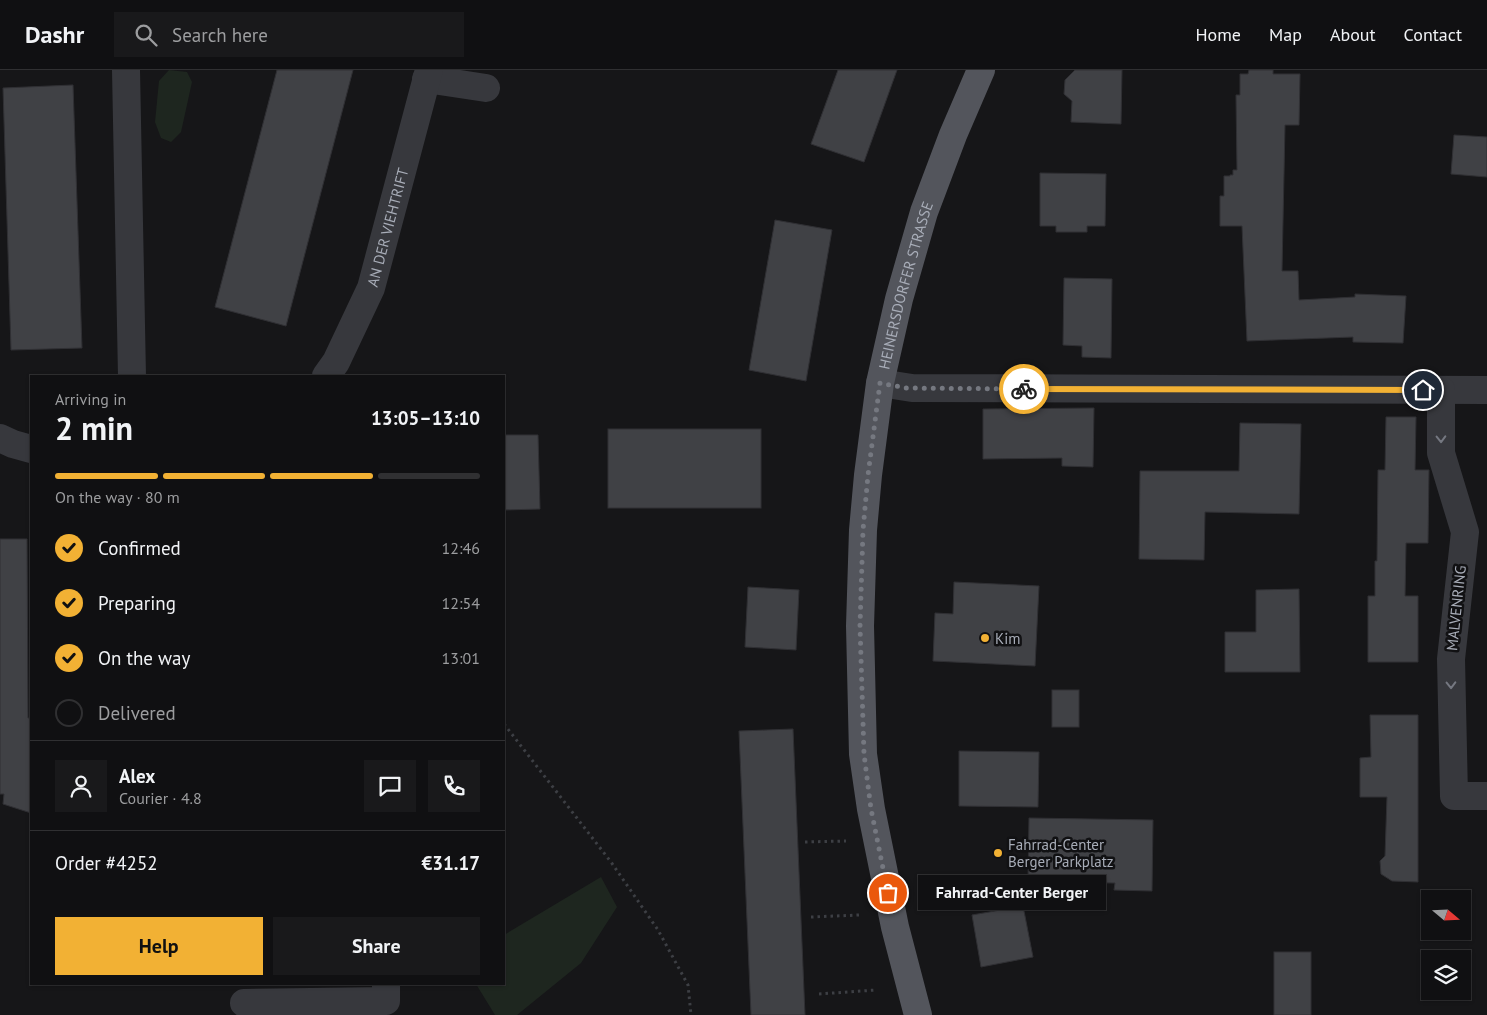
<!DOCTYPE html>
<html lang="en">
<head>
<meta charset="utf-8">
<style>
	body { margin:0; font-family:"PT Sans",sans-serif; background:#19191b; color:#f1f3f6; height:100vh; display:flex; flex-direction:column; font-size:19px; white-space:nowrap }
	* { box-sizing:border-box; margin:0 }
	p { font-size:16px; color:#9c9d9f }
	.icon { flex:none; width:28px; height:28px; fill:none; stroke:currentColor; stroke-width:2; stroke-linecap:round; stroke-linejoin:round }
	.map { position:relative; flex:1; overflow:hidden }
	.sheet { position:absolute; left:30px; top:305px; width:475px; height:610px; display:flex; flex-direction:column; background:#101012; border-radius:0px; box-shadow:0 1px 4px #0004,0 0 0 1px #303032 }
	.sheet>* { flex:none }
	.needle { width:32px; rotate:109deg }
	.fabs { position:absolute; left:1421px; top:820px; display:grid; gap:10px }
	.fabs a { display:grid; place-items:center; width:50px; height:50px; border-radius:0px; background:#101012; box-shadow:0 1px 4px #0004,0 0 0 1px #303032; font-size:25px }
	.pin { position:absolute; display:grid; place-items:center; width:42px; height:42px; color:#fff; margin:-21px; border:2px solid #fff; border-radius:50%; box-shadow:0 1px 5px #0007 }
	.courier { position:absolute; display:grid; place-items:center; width:50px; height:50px; margin:-25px; border:4px solid #f2b134; border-radius:50%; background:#fff; color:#222; box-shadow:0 1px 6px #0007 }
	.bubble { position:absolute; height:35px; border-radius:0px; background:#101012; box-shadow:0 1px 4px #0004,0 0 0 1px #303032; font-size:16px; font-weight:800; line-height:35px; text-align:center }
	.overview em { font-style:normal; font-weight:800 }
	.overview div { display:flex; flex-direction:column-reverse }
	.overview { display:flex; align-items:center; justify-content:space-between; height:85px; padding:0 25px }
	h1 { font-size:32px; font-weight:800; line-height:38px }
	.bar { display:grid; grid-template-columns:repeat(4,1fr); gap:8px 5px; align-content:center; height:60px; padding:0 25px }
	.bar i { height:6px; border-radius:4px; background:#303032 }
	.bar .on { background:#f2b134 }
	.bar p { grid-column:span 4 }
	.line { display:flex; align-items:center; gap:12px; padding:0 25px; border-top:1px solid #303032 }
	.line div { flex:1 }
	.round { display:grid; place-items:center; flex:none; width:52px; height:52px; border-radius:0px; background:#19191b }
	ol { padding:0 25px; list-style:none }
	li { display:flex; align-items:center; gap:15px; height:55px }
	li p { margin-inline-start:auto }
	li .icon { padding:5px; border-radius:50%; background:#f2b134; color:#111; stroke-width:4 }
	li:last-child { color:#9c9d9f }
	li i { width:28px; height:28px; border:2px solid #303032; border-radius:50% }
	.primary-button { display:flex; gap:10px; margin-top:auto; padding:10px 25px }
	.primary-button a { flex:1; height:58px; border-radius:0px; background:#f2b134; color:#111; font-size:20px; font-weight:800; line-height:58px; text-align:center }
	.primary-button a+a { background:#19191b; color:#f1f3f6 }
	header { display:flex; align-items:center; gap:30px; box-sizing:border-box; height:70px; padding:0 25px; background:#101012; border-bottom:1px solid #303032 }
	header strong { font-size:24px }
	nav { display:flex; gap:28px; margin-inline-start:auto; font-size:18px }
	.search { width:350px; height:45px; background:#19191b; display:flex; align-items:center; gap:12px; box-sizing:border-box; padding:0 18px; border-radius:0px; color:#9c9d9f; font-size:19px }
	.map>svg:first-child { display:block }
	.green { fill:#1e261f }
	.building { fill:#404145; stroke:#303034 }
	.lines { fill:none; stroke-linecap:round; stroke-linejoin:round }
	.path { stroke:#3d3f44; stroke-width:3; stroke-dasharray:2.5 4; stroke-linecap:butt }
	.minor { stroke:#37383d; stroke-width:28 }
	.major { stroke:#53555c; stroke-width:28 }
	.oneway { stroke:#757881 }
	.done { stroke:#757880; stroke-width:5; stroke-dasharray:0 9 }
	.route { stroke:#f2b134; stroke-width:6 }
	.poi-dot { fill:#f2b134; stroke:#111113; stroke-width:2 }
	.labels { text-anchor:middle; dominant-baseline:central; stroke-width:5; stroke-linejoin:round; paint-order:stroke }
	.street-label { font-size:15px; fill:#a8adb8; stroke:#111113 }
	.poi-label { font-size:15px; fill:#a8adb8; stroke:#111113; text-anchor:start }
</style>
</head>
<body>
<header>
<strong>Dashr</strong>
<div class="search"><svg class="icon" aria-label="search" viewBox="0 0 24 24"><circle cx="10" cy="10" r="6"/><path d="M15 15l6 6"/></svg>Search here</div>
<nav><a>Home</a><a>Map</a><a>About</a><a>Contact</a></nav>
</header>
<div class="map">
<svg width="1487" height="945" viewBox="0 0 1487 945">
	<rect width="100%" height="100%" fill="#161618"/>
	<g class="green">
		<polygon points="169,0 187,2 192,12 181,62 171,72 161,68 155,52 159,11"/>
		<polygon points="601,807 617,837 581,893 517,945 495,945 476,914 504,914 504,865"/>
	</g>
	<g class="building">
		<polygon points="277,0 353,0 286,256 215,237"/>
		<polygon points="838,0 897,0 864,92 811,74"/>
		<polygon points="1075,0 1122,0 1121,54 1071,52 1072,31 1064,24 1065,10"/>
		<polygon points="1249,0 1273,0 1273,4 1300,4 1299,55 1285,55 1282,201 1298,201 1299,230 1355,227 1355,224 1406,226 1403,273 1353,272 1353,267 1247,271 1242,156 1220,156 1220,126 1224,126 1224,106 1230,106 1230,105 1233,105 1233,100 1237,100 1236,25 1240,25 1240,4 1248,4"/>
		<polygon points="73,15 82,278 11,280 3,18"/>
		<polygon points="1454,65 1487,67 1487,107 1451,104"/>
		<polygon points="1040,103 1106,104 1105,156 1087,156 1087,162 1056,162 1056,156 1040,156"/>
		<polygon points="775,150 832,160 806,311 749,300"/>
		<polygon points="1064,208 1112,209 1111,288 1082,287 1082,276 1063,275"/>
		<polygon points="1094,338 1093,397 1062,396 1062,388 983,389 983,339"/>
		<polygon points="1386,347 1416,347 1415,400 1429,400 1428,473 1406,473 1405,526 1418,526 1418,592 1368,592 1368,526 1375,526 1375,491 1377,491 1378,400 1385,400"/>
		<polygon points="1240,353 1301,354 1299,444 1205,442 1204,490 1139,489 1140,401 1239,401"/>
		<rect x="608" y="359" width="153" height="79"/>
		<polygon points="504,365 538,365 540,439 504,440"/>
		<polygon points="0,469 27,469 28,648 31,648 31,743 3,734 4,724 0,724"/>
		<polygon points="954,512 1039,516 1035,596 933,591 935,543 953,544"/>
		<polygon points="748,517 799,520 796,580 745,577"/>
		<polygon points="1299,519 1300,602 1225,602 1225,562 1256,562 1256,520"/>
		<rect x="1052" y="620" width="27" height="37"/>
		<polygon points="1370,645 1418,645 1418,812 1392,811 1381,804 1380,791 1385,786 1387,727 1360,727 1360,688 1371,687"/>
		<polygon points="793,659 805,945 751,945 739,661"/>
		<polygon points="959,681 1039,682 1038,737 959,736"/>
		<polygon points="1029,748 1153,750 1152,821 1114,820 1115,813 1028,812"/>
		<polygon points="1023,836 1033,887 981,897 972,845"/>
		<rect x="1274" y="882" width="37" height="63"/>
	</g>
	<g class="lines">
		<g class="path">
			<polyline points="504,654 611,792 658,860 688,915 691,945"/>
			<polyline points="805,772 846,771"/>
			<polyline points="811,847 859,845"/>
			<polyline points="819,924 876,920"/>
		</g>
		<g class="minor">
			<polyline points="126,0 132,306"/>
			<polyline points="426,9 486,18"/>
			<path id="s1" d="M326,306l10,-14 35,-74 58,-218"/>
			<polyline points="880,313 912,318 1487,320"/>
			<polyline points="1441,320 1441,383 1465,462 1451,589 1454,726 1487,726"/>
			<polyline points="0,368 13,374 31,379"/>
			<polyline points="244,933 386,931 386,914"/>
		</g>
		<path class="major" id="s2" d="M918,945l-23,-88 -24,-118 -8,-55 -3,-128 3,-96 5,-55 12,-92 19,-84 25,-87 29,-77 28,-65"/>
	</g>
	<defs><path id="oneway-chevron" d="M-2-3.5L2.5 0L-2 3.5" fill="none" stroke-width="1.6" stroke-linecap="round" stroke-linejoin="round" transform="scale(1.25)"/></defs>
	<g class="oneway">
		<use href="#oneway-chevron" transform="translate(1441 369) rotate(89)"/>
		<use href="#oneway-chevron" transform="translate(1451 615) rotate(89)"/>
	</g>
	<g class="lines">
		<polyline class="done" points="888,823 871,739 864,684 860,556 863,460 868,405 880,313 906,318 1024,319"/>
		<polyline class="route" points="1024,319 1423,320"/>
	</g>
	<g class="poi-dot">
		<circle cx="985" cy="568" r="5"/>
		<circle cx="998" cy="783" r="5"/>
	</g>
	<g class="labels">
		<g class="street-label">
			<text stroke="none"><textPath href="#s1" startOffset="162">AN DER VIEHTRIFT</textPath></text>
			<text stroke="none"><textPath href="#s2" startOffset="740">HEINERSDORFER STRASSE</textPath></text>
			<text transform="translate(1456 538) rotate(-84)">MALVENRING</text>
		</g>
		<g class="poi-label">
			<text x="995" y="568">Kim</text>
			<text x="1008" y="774">Fahrrad-Center<tspan x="1008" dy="17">Berger Parkplatz</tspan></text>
		</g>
	</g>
</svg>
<div class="fabs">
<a><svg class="needle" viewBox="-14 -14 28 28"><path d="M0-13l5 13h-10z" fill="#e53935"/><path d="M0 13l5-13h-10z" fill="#9c9d9f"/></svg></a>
<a><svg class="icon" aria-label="layers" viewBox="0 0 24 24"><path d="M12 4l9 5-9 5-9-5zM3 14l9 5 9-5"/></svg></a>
</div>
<div class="pin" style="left:888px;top:823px;background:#ea580c"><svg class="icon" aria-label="bag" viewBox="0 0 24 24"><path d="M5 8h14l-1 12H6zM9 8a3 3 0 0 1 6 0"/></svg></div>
<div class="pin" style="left:1423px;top:320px;background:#1f2937"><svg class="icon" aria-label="home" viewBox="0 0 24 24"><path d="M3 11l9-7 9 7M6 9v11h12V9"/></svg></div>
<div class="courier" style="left:1024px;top:319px"><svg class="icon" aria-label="bike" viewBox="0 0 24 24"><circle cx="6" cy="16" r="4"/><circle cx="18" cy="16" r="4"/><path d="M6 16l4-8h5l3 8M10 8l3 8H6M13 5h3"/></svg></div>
<div class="bubble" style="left:918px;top:805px;width:188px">Fahrrad-Center Berger</div>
<section class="sheet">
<div class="overview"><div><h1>2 min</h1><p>Arriving in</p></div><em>13:05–13:10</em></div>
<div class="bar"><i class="on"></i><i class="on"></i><i class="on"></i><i></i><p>On the way · 80 m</p></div>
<ol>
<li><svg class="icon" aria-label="check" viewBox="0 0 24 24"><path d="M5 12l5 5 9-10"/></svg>Confirmed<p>12:46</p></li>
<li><svg class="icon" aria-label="check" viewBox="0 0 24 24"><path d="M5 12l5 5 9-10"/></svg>Preparing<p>12:54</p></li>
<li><svg class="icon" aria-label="check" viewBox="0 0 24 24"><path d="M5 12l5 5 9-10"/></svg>On the way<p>13:01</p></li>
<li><i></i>Delivered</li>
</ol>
<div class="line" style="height:90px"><a class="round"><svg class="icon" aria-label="person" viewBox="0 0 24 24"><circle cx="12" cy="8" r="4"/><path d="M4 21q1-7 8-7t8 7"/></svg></a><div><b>Alex</b><p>Courier · 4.8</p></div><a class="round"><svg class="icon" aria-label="chat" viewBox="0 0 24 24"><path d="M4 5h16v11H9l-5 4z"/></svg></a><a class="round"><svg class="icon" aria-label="phone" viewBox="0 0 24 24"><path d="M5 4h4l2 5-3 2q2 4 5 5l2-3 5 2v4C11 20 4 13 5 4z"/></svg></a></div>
<div class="line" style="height:65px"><div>Order #4252</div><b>€31.17</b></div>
<div class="primary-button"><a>Help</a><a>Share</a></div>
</section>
</div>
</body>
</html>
